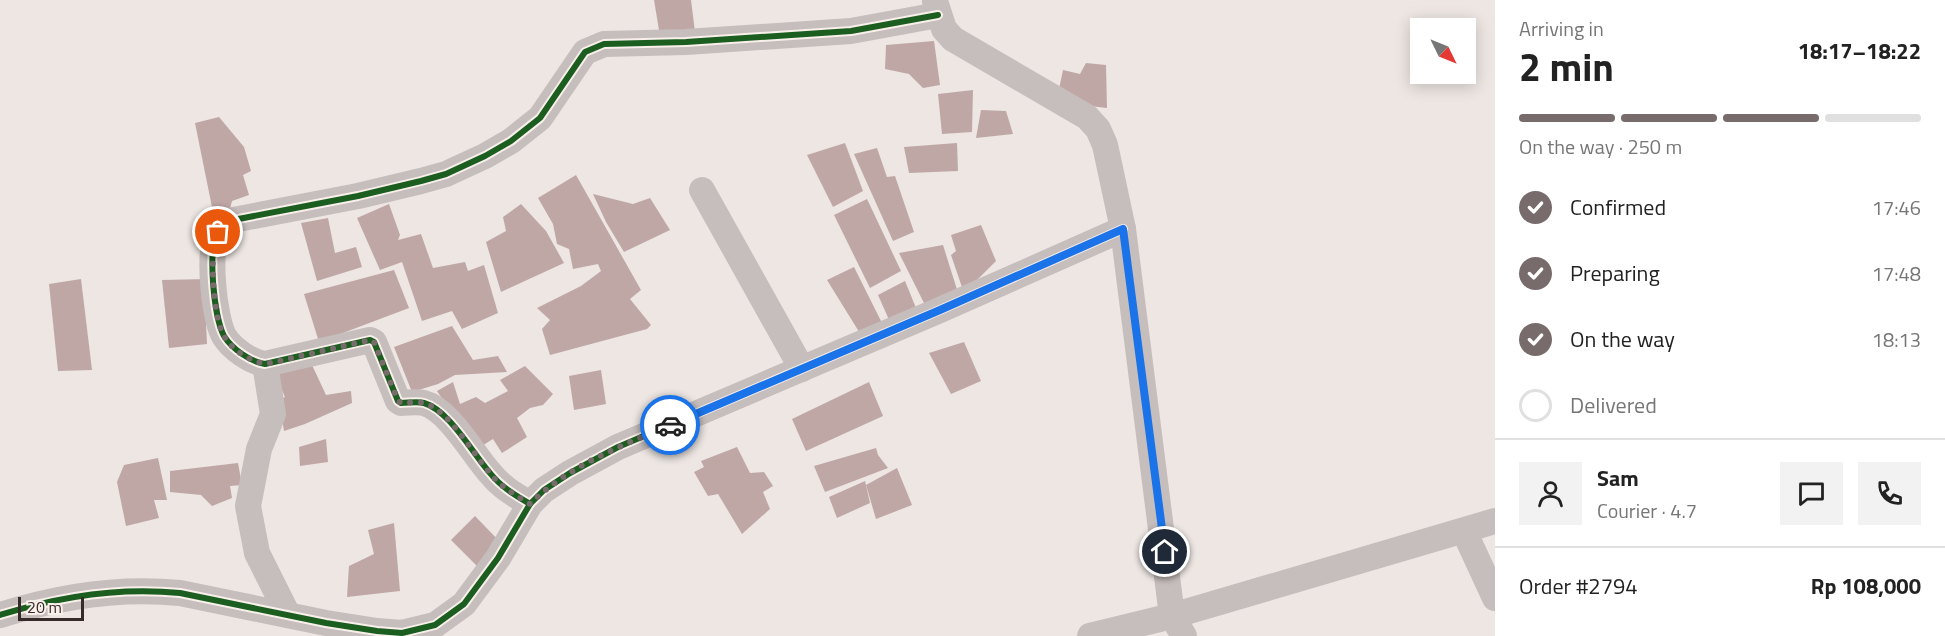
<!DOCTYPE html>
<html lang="en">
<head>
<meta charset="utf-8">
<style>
	body { margin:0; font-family:"Titillium Web",sans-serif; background:#f2f2f2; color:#222; height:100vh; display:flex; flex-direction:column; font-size:22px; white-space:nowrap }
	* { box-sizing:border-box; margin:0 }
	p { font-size:20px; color:#767676 }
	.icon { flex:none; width:33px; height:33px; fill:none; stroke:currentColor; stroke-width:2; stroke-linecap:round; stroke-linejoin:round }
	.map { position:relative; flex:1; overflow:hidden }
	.drawer { display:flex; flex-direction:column; background:#fff; width:450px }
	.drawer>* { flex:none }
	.needle { width:39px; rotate:133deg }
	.tools { position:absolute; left:1410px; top:18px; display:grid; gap:12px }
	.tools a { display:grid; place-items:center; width:66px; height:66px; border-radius:0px; background:#fff; box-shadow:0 3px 15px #0003; font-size:30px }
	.scale { position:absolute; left:18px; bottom:15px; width:66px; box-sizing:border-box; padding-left:6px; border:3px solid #372b2a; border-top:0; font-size:16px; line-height:21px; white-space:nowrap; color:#372b2a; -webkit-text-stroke:4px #f9efeb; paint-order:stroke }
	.pin { position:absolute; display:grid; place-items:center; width:51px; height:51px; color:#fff; margin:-26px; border:3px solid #fff; border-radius:50%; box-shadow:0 2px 6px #0007 }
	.courier { position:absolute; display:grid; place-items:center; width:60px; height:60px; margin:-30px; border:4px solid #1a73e8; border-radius:50%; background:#fff; color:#222; box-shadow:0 2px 8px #0007 }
	.headline em { font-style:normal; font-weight:700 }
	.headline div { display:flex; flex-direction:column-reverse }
	.headline { display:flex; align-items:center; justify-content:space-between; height:102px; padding:0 24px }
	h1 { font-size:39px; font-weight:700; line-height:45px }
	.bar { display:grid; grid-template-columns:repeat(4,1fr); gap:9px 6px; align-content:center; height:72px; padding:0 24px }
	.bar i { height:8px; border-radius:4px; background:#e0e0e0 }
	.bar .selected { background:#776c6b }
	.bar p { grid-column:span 4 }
	.line { display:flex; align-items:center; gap:15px; padding:0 24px; border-top:2px solid #e0e0e0 }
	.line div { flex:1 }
	.round { display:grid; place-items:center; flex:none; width:63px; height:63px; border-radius:0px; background:#f2f2f2 }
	ol { padding:0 24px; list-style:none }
	li { display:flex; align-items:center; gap:18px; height:66px }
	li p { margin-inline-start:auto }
	li .icon { padding:6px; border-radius:50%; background:#776c6b; color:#fff; stroke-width:4 }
	li:last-child { color:#767676 }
	li i { width:33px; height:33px; border:3px solid #e0e0e0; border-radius:50% }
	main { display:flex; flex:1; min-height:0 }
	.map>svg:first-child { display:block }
	.building { fill:#bfa7a6 }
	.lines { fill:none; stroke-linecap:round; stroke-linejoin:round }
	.minor { stroke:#c6bebc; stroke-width:26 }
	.cycleway-casing { stroke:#f9efeb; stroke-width:10 }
	.cycleway { stroke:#1b5e20; stroke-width:6 }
	.done { stroke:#776c6b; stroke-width:6; stroke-dasharray:0 10.8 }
	.route { stroke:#1a73e8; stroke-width:8 }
</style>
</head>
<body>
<main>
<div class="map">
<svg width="1495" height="636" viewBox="0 0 1495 636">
	<rect width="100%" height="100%" fill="#ede6e3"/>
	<g class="building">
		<polygon points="654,0 691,0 695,32 660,36"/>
		<polygon points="934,41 940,85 923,88 909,74 885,69 886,45"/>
		<polygon points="1086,63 1106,65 1107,108 1081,105 1059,89 1063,70 1080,74"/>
		<polygon points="973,90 972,132 942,134 938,94"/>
		<polygon points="981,110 1006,111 1013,134 976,138"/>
		<polygon points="219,117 244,147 251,171 243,175 249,195 232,201 228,216 214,217 195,123"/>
		<polygon points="845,143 863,191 833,207 807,155"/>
		<polygon points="957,143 958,171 909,173 904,147"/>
		<polygon points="877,148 887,177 895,176 914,232 893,241 854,154"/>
		<polygon points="576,175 641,290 630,299 651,325 647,329 550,355 542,329 550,320 537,308 581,286 601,271 598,264 573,269 569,249 557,244 553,224 538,198"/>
		<polygon points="593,194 633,204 650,198 670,230 624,252 606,222"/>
		<polygon points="867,199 901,271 870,288 834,215"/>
		<polygon points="389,204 400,235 398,240 421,234 433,268 465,262 468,271 484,265 498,313 462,329 452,311 422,321 402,262 380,270 357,218"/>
		<polygon points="521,204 546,231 564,263 501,292 486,242 506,231 503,217"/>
		<polygon points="328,218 335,253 356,247 362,267 317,281 301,223"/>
		<polygon points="981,225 996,261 964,293 951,255 956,251 951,235"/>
		<polygon points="943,245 959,296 926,307 899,253"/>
		<polygon points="854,267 883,325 861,335 827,280"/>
		<polygon points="394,270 409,308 319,342 304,294"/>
		<polygon points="81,279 92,370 58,371 49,284"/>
		<polygon points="208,279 205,302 207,344 169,348 162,280"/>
		<polygon points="905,281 918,313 890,322 878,295"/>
		<polygon points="452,326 473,360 498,356 507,372 455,375 438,384 412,392 394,347"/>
		<polygon points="964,342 981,381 951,394 929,353"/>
		<polygon points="312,365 326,395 351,391 352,403 305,424 284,431 279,400 285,397 275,375"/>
		<polygon points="525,366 553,394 543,405 530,408 517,418 527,437 502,453 493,439 480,447 461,427 437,391 453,382 460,404 476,397 485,403 508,391 500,380"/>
		<polygon points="601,370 606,404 574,410 569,376"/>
		<polygon points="869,382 883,416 806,451 792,419"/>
		<polygon points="326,439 328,462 300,466 299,447"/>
		<polygon points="737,447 750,473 764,472 773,486 763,492 770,509 742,534 718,494 708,496 694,472 704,467 701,461"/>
		<polygon points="876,448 878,455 888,468 825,492 814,466"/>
		<polygon points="158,458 167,500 154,500 159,518 126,526 117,482 124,465"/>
		<polygon points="238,463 242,485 230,486 232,498 212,506 201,495 170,492 170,471"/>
		<polygon points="897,468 912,505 876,519 866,485"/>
		<polygon points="865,481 870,503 837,518 829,497"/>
		<polygon points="475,516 501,543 482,571 451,540"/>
		<polygon points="394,523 400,591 347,597 349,566 374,554 368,530"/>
	</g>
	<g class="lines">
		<g class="minor">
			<polyline points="935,1 944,29 953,39 1087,117 1098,129 1105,145 1123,229 1172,616 1184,636"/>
			<polyline points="702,190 802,369"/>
			<polyline points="265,364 273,414 259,449 248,506 257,553 288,615"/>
			<path d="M530,504c-15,-9 -29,-17 -40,-31 -17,-19 -41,-63 -66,-70 -7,-2 -16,0 -23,0l-3,-2 -24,-59 -4,-2 -105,24c-14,-2 -33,-15 -41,-28 -10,-19 -17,-86 -6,-105 3,-4 7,-7 10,-10l130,-25 63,-15 25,-7 39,-18 26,-15 29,-23 45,-66 19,-8 82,-2 165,-11 87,-16"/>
			<polyline points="1464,531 1495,598"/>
			<path d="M0,615c57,-18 121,-28 180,-22l146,30 51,8 25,2 33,-8 29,-21 34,-46 32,-54 14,-14 26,-17 48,-26 322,-137 183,-81"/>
			<polyline points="1090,636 1172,616 1495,521"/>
		</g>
		<defs>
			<g id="cycleway">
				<path d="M530,504c-15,-9 -29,-17 -40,-31 -17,-19 -41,-63 -66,-70 -7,-2 -16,0 -23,0l-3,-2 -24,-59 -4,-2 -105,24c-14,-2 -33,-15 -41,-28 -10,-19 -17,-86 -6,-105 3,-4 7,-7 10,-10l130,-25 63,-15 25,-7 39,-18 26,-15 29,-23 45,-66 19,-8 82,-2 165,-11 87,-16"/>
				<path d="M0,615c57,-18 121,-28 180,-22l146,30 51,8 25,2 33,-8 29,-21 34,-46 32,-54 14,-14 26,-17 48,-26 322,-137 183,-81"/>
			</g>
		</defs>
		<use href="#cycleway" class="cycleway-casing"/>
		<use href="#cycleway" class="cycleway"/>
	</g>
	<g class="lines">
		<path class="done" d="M218,232c-2,7 -5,15 -5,22 -1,22 1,64 11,82 8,14 27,26 42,28l104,-24 4,2 24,59 3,2c7,0 16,-2 23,0 25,7 49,51 66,70 11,14 25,22 40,31 38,-38 91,-58 140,-79"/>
		<polyline class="route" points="670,425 940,310 1123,229 1165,552"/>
	</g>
</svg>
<div class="tools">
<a><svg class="needle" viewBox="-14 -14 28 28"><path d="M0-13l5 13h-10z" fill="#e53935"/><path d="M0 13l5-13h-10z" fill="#767676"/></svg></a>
</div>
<div class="scale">20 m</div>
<div class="pin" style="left:218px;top:232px;background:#ea580c"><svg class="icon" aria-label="bag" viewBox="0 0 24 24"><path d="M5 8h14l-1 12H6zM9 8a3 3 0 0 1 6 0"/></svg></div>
<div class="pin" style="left:1165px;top:552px;background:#1f2937"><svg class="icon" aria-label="home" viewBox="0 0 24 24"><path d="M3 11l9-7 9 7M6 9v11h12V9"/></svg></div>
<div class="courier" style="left:670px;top:425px"><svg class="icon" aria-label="car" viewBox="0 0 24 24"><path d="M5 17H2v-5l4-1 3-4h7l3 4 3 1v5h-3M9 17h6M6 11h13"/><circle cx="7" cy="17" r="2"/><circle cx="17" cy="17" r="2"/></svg></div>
</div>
<section class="drawer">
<div class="headline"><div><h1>2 min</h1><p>Arriving in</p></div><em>18:17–18:22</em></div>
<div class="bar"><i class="selected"></i><i class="selected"></i><i class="selected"></i><i></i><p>On the way · 250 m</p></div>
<ol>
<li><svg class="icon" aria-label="check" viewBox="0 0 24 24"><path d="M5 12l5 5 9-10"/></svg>Confirmed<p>17:46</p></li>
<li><svg class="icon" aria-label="check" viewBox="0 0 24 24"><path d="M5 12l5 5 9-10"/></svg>Preparing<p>17:48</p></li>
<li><svg class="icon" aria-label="check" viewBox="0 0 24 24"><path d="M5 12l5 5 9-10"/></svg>On the way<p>18:13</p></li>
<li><i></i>Delivered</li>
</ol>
<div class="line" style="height:108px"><a class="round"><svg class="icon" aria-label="person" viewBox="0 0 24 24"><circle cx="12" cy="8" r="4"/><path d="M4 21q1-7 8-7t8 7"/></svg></a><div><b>Sam</b><p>Courier · 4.7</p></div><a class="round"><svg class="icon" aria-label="chat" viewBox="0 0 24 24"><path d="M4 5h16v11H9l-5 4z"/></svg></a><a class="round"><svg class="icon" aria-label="phone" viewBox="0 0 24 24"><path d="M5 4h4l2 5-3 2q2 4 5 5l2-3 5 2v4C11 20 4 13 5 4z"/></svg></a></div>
<div class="line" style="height:78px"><div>Order #2794</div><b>Rp 108,000</b></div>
</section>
</main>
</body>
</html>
